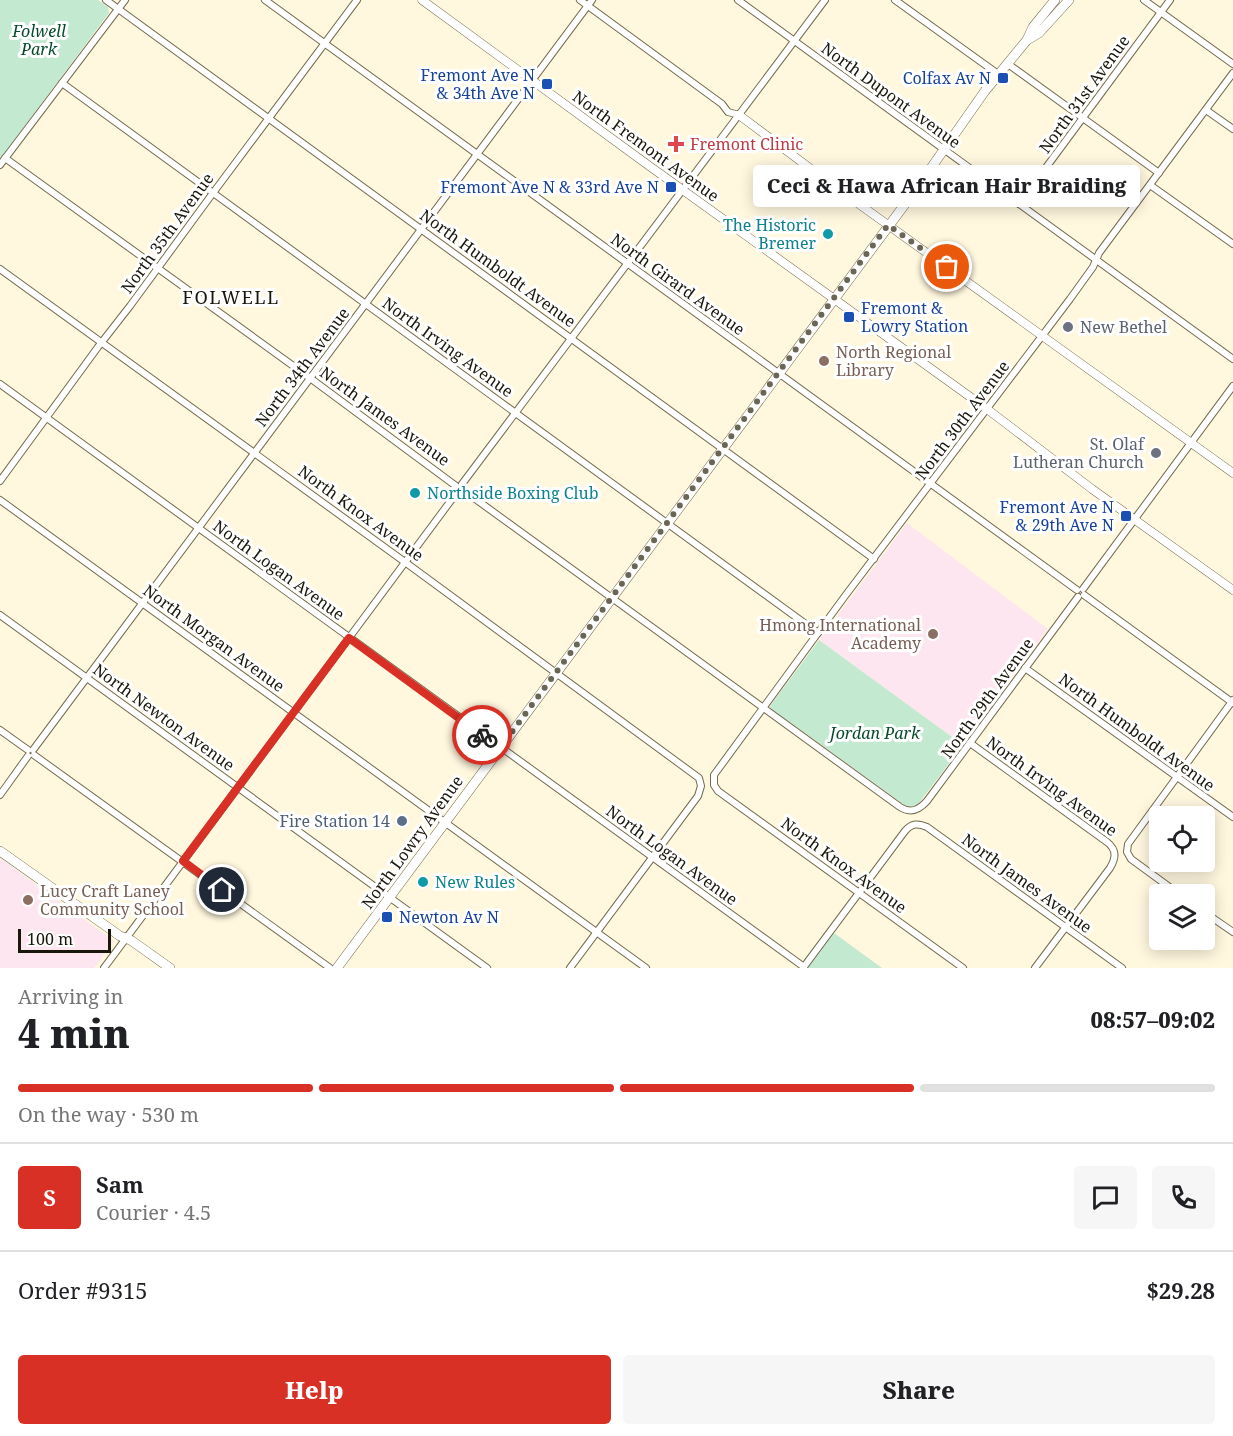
<!DOCTYPE html>
<html lang="en">
<head>
<meta charset="utf-8">
<style>
	body { margin:0; font-family:"Noto Serif",serif; background:#f6f6f6; color:#202124; height:100vh; display:flex; flex-direction:column; font-size:22px; white-space:nowrap }
	* { box-sizing:border-box; margin:0 }
	p { font-size:20px; color:#757577 }
	.icon { flex:none; width:33px; height:33px; fill:none; stroke:currentColor; stroke-width:2; stroke-linecap:round; stroke-linejoin:round }
	.map { position:relative; height:968px; overflow:hidden }
	.sheet { display:flex; flex-direction:column; background:#fff; flex:1 }
	.sheet>* { flex:none }
	.buttons { position:absolute; left:1149px; top:806px; display:grid; gap:12px }
	.buttons a { display:grid; place-items:center; width:66px; height:66px; border-radius:6px; background:#fff; box-shadow:0 3px 15px #0003; font-size:30px }
	.scale { position:absolute; left:18px; bottom:15px; width:93px; box-sizing:border-box; padding-left:6px; border:3px solid #19160a; border-top:0; font-size:16px; line-height:21px; white-space:nowrap; color:#19160a; -webkit-text-stroke:4px #fff; paint-order:stroke }
	.pin { position:absolute; display:grid; place-items:center; width:51px; height:51px; color:#fff; margin:-26px; border:3px solid #fff; border-radius:50%; box-shadow:0 2px 6px #0007 }
	.courier { position:absolute; display:grid; place-items:center; width:60px; height:60px; margin:-30px; border:4px solid #d93025; border-radius:50%; background:#fff; color:#222; box-shadow:0 2px 8px #0007 }
	.bubble { position:absolute; height:42px; border-radius:6px; background:#fff; box-shadow:0 3px 15px #0003; font-size:20px; font-weight:800; line-height:42px; text-align:center }
	.headline em { font-style:normal; font-weight:800 }
	.headline div { display:flex; flex-direction:column-reverse }
	.headline { display:flex; align-items:center; justify-content:space-between; height:102px; padding:0 18px }
	h1 { font-size:39px; font-weight:800; line-height:45px }
	.bar { display:grid; grid-template-columns:repeat(4,1fr); gap:9px 6px; align-content:center; height:72px; padding:0 18px }
	.bar i { height:8px; border-radius:4px; background:#e0e0e0 }
	.bar .selected { background:#d93025 }
	.bar p { grid-column:span 4 }
	.line { display:flex; align-items:center; gap:15px; padding:0 18px; border-top:2px solid #e0e0e0 }
	.line div { flex:1 }
	.round { display:grid; place-items:center; flex:none; width:63px; height:63px; border-radius:6px; background:#f6f6f6 }
	.button { display:flex; gap:12px; margin-top:auto; padding:12px 18px }
	.button a { flex:1; height:69px; border-radius:6px; background:#d93025; color:#fff; font-size:24px; font-weight:800; line-height:69px; text-align:center }
	.button a+a { background:#f6f6f6; color:#202124 }
	.map>svg:first-child { display:block }
	.education { fill:#fee6f1 }
	.green { fill:#c3e9d1 }
	.lines { fill:none; stroke-linecap:round; stroke-linejoin:round }
	.minor-casing { stroke:#746b4f; stroke-width:8 }
	.tertiary-casing { stroke:#746b4f; stroke-width:9 }
	.secondary-casing { stroke:#746b4f; stroke-width:10 }
	.minor { stroke:#fff; stroke-width:6 }
	.tertiary { stroke:#fff; stroke-width:8 }
	.secondary { stroke:#fff; stroke-width:9 }
	.done { stroke:#6a6554; stroke-width:6; stroke-dasharray:0 10.8 }
	.route { stroke:#d93025; stroke-width:8 }
	.transit-dot { fill:#1a4fb4; stroke:#fff; stroke-width:2 }
	.health-dot { fill:#e0444e; stroke:#fff; stroke-width:2 }
	.culture-dot { fill:#0f9aa8; stroke:#fff; stroke-width:2 }
	.worship-dot { fill:#6b7280; stroke:#fff; stroke-width:2 }
	.education-dot { fill:#8d6e63; stroke:#fff; stroke-width:2 }
	.service-dot { fill:#5c6f8a; stroke:#fff; stroke-width:2 }
	.labels { text-anchor:middle; dominant-baseline:central; stroke-width:6; stroke-linejoin:round; paint-order:stroke }
	.park-label { font-size:16px; font-style:italic; fill:#044b2b; stroke:#fff }
	.transit-label { font-size:16px; fill:#164399; stroke:#fff; text-anchor:end }
	.street-label { font-size:16px; fill:#19160a; stroke:#fff }
	.health-label { font-size:16px; fill:#be3a42; stroke:#fff; text-anchor:start }
	.culture-label { font-size:16px; fill:#0d838f; stroke:#fff; text-anchor:start }
	.worship-label { font-size:16px; fill:#5b616d; stroke:#fff; text-anchor:start }
	.education-label { font-size:16px; fill:#785e54; stroke:#fff; text-anchor:start }
	.service-label { font-size:16px; fill:#4e5e75; stroke:#fff; text-anchor:end }
	.neighbourhood-label { font-size:18px; letter-spacing:1.5px; fill:#19160a; stroke:#fff }
</style>
</head>
<body>
<div class="map">
<svg width="1233" height="968" viewBox="0 0 1233 968">
	<rect width="100%" height="100%" fill="#fff7de"/>
	<g class="education">
		<polygon points="907,523 1048,629 963,745 819,640"/>
		<polygon points="0,858 114,941 94,968 0,968"/>
	</g>
	<g class="green">
		<polygon points="0,0 98,0 108,7 109,13 0,159"/>
		<path d="M819,640l144,105 -44,58c-5,3 -8,5 -13,3l-119,-86h-3l-13,-9 -1,-5z"/>
		<polygon points="834,933 882,968 807,968"/>
	</g>
	<g class="lines">
		<defs>
			<g id="minor">
				<polyline points="106,0 874,559"/>
				<polyline points="265,0 1077,590"/>
				<polyline points="580,0 722,104 728,112 739,115"/>
				<polyline points="738,0 1233,359"/>
				<polyline points="895,0 998,74"/>
				<polyline points="1144,0 1233,64"/>
				<polyline points="1008,64 1159,173"/>
				<polyline points="62,83 818,633"/>
				<polyline points="1206,110 1233,129"/>
				<polyline points="5,158 310,378 456,486"/>
				<polyline points="0,165 125,0"/>
				<polyline points="1150,185 1233,244"/>
				<polyline points="1019,204 1170,0"/>
				<polyline points="0,269 409,565 699,778 701,786 698,796 570,968"/>
				<polyline points="0,384 804,967"/>
				<polyline points="0,481 98,347 130,306 210,197 357,0"/>
				<polyline points="462,484 825,0"/>
				<path d="M463,490l437,317c11,7 19,3 27,-6l151,-204"/>
				<polyline points="0,500 646,968"/>
				<polyline points="1083,589 1233,386"/>
				<polyline points="1084,595 1233,703"/>
				<polyline points="0,615 487,968"/>
				<polyline points="1025,668 1233,817"/>
				<polyline points="0,730 28,750"/>
				<path d="M970,743l137,99c10,8 9,16 3,26l-75,100"/>
				<polyline points="33,750 592,0"/>
				<polyline points="34,755 330,968"/>
				<polyline points="0,795 28,756"/>
				<polyline points="1179,894 1131,859 1127,852 1128,844 1233,700"/>
				<polyline points="1204,912 1233,932"/>
				<polyline points="104,968 458,491"/>
				<path d="M803,968l102,-137c7,-8 13,-8 22,-4l195,141"/>
				<polyline points="963,968 718,791 714,785 714,775 845,596 1070,299 1093,267 1099,253 1233,73"/>
			</g>
			<g id="tertiary">
				<polyline points="422,0 648,165 987,409 1092,489 1233,590"/>
				<polyline points="739,115 831,184 1233,473"/>
			</g>
			<g id="secondary">
				<polyline points="1027,40 1039,33 1069,0"/>
				<polyline points="0,851 120,936 126,938 132,941 170,968"/>
				<polyline points="337,968 917,188 985,91 1027,40 1033,27 1055,0"/>
			</g>
		</defs>
		<use href="#minor" class="minor-casing"/>
		<use href="#tertiary" class="tertiary-casing"/>
		<use href="#secondary" class="secondary-casing"/>
		<use href="#minor" class="minor"/>
		<use href="#tertiary" class="tertiary"/>
		<use href="#secondary" class="secondary"/>
	</g>
	<g class="lines">
		<polyline class="done" points="482,735 500,748 888,225 947,267"/>
		<polyline class="route" points="222,890 183,861 349,638 482,735"/>
	</g>
	<g class="transit-dot">
		<rect x="997" y="72" width="12" height="12" rx="3"/>
		<rect x="541" y="78" width="12" height="12" rx="3"/>
		<rect x="665" y="181" width="12" height="12" rx="3"/>
		<rect x="843" y="311" width="12" height="12" rx="3"/>
		<rect x="1120" y="510" width="12" height="12" rx="3"/>
		<rect x="381" y="911" width="12" height="12" rx="3"/>
	</g>
	<path class="health-dot" d="M673 135h6v6h6v6h-6v6h-6v-6h-6v-6h6z"/>
	<g class="culture-dot">
		<circle cx="828" cy="234" r="6"/>
		<circle cx="415" cy="493" r="6"/>
		<circle cx="423" cy="882" r="6"/>
	</g>
	<g class="worship-dot">
		<circle cx="1068" cy="327" r="6"/>
		<circle cx="1156" cy="453" r="6"/>
	</g>
	<g class="education-dot">
		<circle cx="824" cy="361" r="6"/>
		<circle cx="933" cy="634" r="6"/>
		<circle cx="28" cy="900" r="6"/>
	</g>
	<circle class="service-dot" cx="402" cy="821" r="6"/>
	<g class="labels">
		<g class="park-label">
			<text x="39" y="31">Folwell<tspan x="39" dy="18">Park</tspan></text>
			<text x="875" y="733">Jordan Park</text>
		</g>
		<g class="transit-label">
			<text x="535" y="75">Fremont Ave N<tspan x="535" dy="18">&amp; 34th Ave N</tspan></text>
			<text x="991" y="78">Colfax Av N</text>
			<text x="659" y="187">Fremont Ave N &amp; 33rd Ave N</text>
			<text x="861" y="308" text-anchor="start">Fremont &amp;<tspan x="861" dy="18">Lowry Station</tspan></text>
			<text x="1114" y="507">Fremont Ave N<tspan x="1114" dy="18">&amp; 29th Ave N</tspan></text>
			<text x="399" y="917" text-anchor="start">Newton Av N</text>
		</g>
		<g class="street-label">
			<text transform="translate(1084 94) rotate(-54)">North 31st Avenue</text>
			<text transform="translate(891 95) rotate(36)">North Dupont Avenue</text>
			<text transform="translate(646 146) rotate(36)">North Fremont Avenue</text>
			<text transform="translate(167 233) rotate(-54)">North 35th Avenue</text>
			<text transform="translate(498 268) rotate(36)">North Humboldt Avenue</text>
			<text transform="translate(678 284) rotate(36)">North Girard Avenue</text>
			<text transform="translate(448 347) rotate(36)">North Irving Avenue</text>
			<text transform="translate(302 367) rotate(-53)">North 34th Avenue</text>
			<text transform="translate(385 416) rotate(36)">North James Avenue</text>
			<text transform="translate(962 420) rotate(-53)">North 30th Avenue</text>
			<text transform="translate(361 513) rotate(36)">North Knox Avenue</text>
			<text transform="translate(279 570) rotate(36)">North Logan Avenue</text>
			<text transform="translate(214 638) rotate(36)">North Morgan Avenue</text>
			<text transform="translate(987 698) rotate(-54)">North 29th Avenue</text>
			<text transform="translate(164 717) rotate(36)">North Newton Avenue</text>
			<text transform="translate(1137 732) rotate(36)">North Humboldt Avenue</text>
			<text transform="translate(1052 786) rotate(36)">North Irving Avenue</text>
			<text transform="translate(412 842) rotate(-54)">North Lowry Avenue</text>
			<text transform="translate(672 855) rotate(36)">North Logan Avenue</text>
			<text transform="translate(844 865) rotate(36)">North Knox Avenue</text>
			<text transform="translate(1027 883) rotate(36)">North James Avenue</text>
		</g>
		<g class="health-label">
			<text x="690" y="144">Fremont Clinic</text>
		</g>
		<g class="culture-label">
			<text x="816" y="225" text-anchor="end">The Historic<tspan x="816" dy="18">Bremer</tspan></text>
			<text x="427" y="493">Northside Boxing Club</text>
			<text x="435" y="882">New Rules</text>
		</g>
		<g class="worship-label">
			<text x="1080" y="327">New Bethel</text>
			<text x="1144" y="444" text-anchor="end">St. Olaf<tspan x="1144" dy="18">Lutheran Church</tspan></text>
		</g>
		<g class="education-label">
			<text x="836" y="352">North Regional<tspan x="836" dy="18">Library</tspan></text>
			<text x="921" y="625" text-anchor="end">Hmong International<tspan x="921" dy="18">Academy</tspan></text>
			<text x="40" y="891">Lucy Craft Laney<tspan x="40" dy="18">Community School</tspan></text>
		</g>
		<g class="service-label">
			<text x="390" y="821">Fire Station 14</text>
		</g>
		<g class="neighbourhood-label">
			<text x="231" y="297">FOLWELL</text>
		</g>
	</g>
</svg>
<div class="buttons">
<a><svg class="icon" aria-label="locate" viewBox="0 0 24 24"><circle cx="12" cy="12" r="6"/><path d="M12 2v4M12 18v4M2 12h4M18 12h4"/></svg></a>
<a><svg class="icon" aria-label="layers" viewBox="0 0 24 24"><path d="M12 4l9 5-9 5-9-5zM3 14l9 5 9-5"/></svg></a>
</div>
<div class="scale">100 m</div>
<div class="pin" style="left:947px;top:267px;background:#ea580c"><svg class="icon" aria-label="bag" viewBox="0 0 24 24"><path d="M5 8h14l-1 12H6zM9 8a3 3 0 0 1 6 0"/></svg></div>
<div class="pin" style="left:222px;top:890px;background:#1f2937"><svg class="icon" aria-label="home" viewBox="0 0 24 24"><path d="M3 11l9-7 9 7M6 9v11h12V9"/></svg></div>
<div class="courier" style="left:482px;top:735px"><svg class="icon" aria-label="bike" viewBox="0 0 24 24"><circle cx="6" cy="16" r="4"/><circle cx="18" cy="16" r="4"/><path d="M6 16l4-8h5l3 8M10 8l3 8H6M13 5h3"/></svg></div>
<div class="bubble" style="left:753px;top:165px;width:387px">Ceci &amp; Hawa African Hair Braiding</div>
</div>
<section class="sheet">
<div class="headline"><div><h1>4 min</h1><p>Arriving in</p></div><em>08:57–09:02</em></div>
<div class="bar"><i class="selected"></i><i class="selected"></i><i class="selected"></i><i></i><p>On the way · 530 m</p></div>
<div class="line" style="height:108px"><b class="round" style="background:#d93025;color:#fff">S</b><div><b>Sam</b><p>Courier · 4.5</p></div><a class="round"><svg class="icon" aria-label="chat" viewBox="0 0 24 24"><path d="M4 5h16v11H9l-5 4z"/></svg></a><a class="round"><svg class="icon" aria-label="phone" viewBox="0 0 24 24"><path d="M5 4h4l2 5-3 2q2 4 5 5l2-3 5 2v4C11 20 4 13 5 4z"/></svg></a></div>
<div class="line" style="height:78px"><div>Order #9315</div><b>$29.28</b></div>
<div class="button"><a>Help</a><a>Share</a></div>
</section>
</body>
</html>
